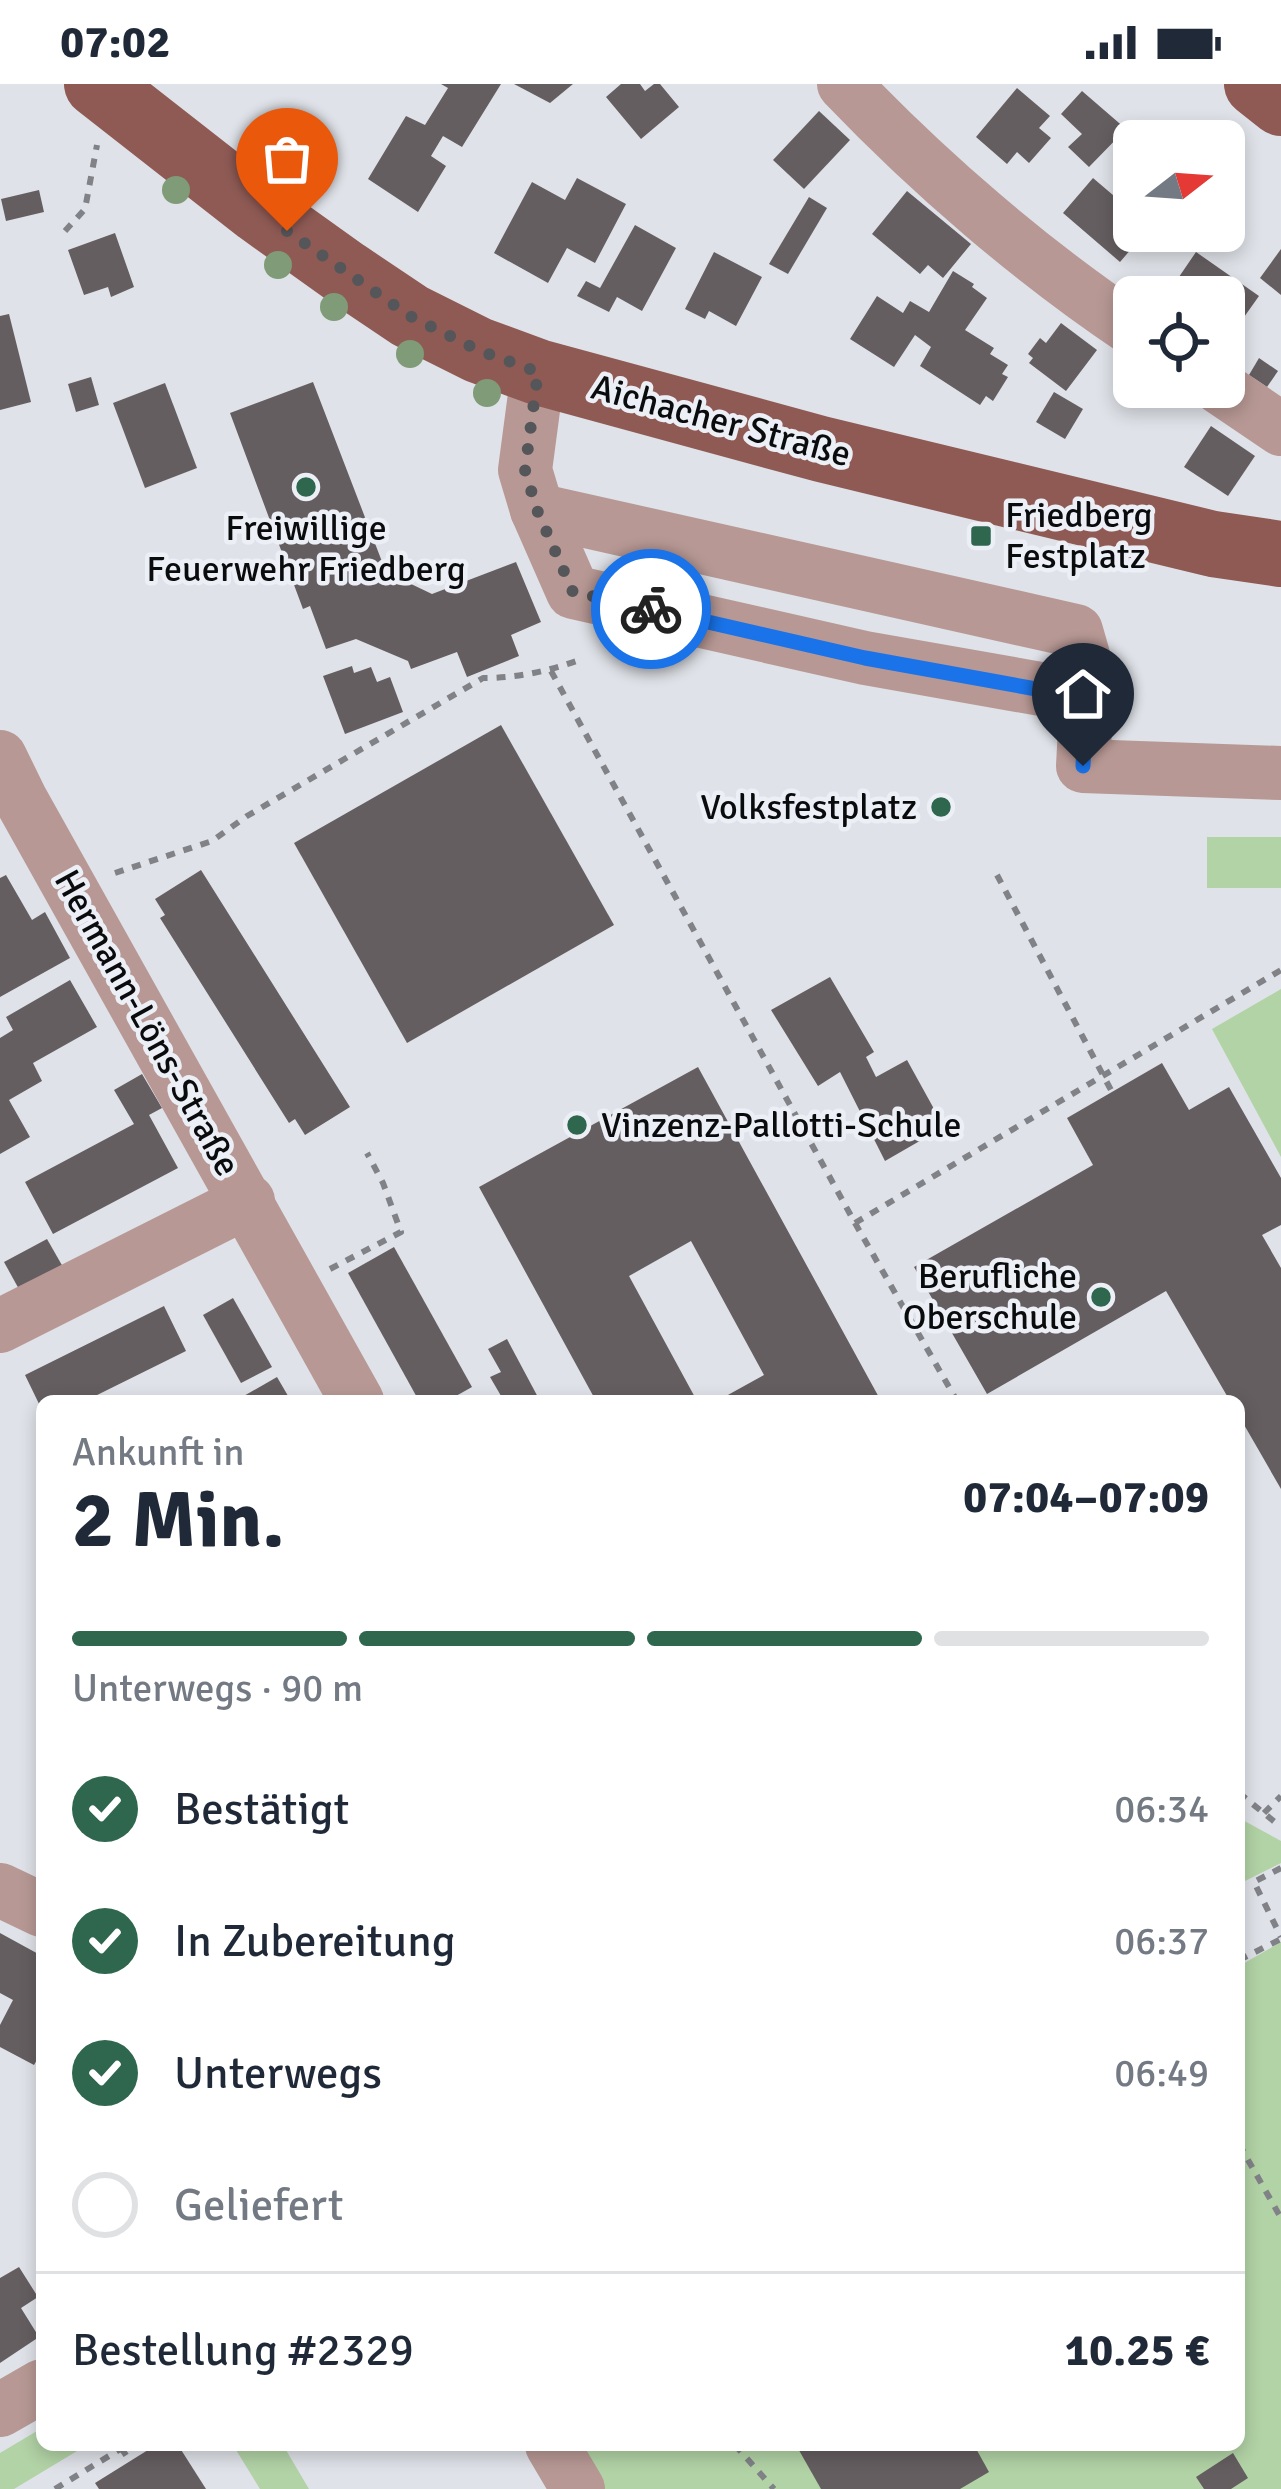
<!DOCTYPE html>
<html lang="de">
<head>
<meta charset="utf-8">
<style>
	body { margin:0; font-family:Signika,sans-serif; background:#f6f6f7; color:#1f2937; height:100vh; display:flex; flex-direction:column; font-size:45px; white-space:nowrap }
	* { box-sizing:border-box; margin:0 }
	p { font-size:39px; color:#747a83 }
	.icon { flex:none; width:66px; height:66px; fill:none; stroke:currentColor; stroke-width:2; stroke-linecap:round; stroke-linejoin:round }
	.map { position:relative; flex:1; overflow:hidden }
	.panel { position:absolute; left:36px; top:1311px; width:1209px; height:1056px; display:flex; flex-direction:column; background:#fff; border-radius:18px; box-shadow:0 6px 18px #0003 }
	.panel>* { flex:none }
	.needle { width:78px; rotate:73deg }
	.buttons { position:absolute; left:1113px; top:36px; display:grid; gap:24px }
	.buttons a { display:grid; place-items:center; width:132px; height:132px; border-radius:18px; background:#fff; box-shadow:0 6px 18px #0003; font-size:60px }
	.pin { position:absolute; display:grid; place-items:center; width:102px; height:102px; color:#fff; margin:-123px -51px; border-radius:50% 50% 50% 0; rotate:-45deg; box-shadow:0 0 12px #0007 }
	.pin .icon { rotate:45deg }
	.courier { position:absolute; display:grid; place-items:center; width:120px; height:120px; margin:-60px; border:9px solid #1a73e8; border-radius:50%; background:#fff; color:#222; box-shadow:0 3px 15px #0007 }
	.headline em { font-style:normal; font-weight:700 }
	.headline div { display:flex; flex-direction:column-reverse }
	.headline { display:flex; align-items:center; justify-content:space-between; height:204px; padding:0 36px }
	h1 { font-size:78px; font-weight:700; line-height:90px }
	.bar { display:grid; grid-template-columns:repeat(4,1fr); gap:18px 12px; align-content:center; height:144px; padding:0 36px }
	.bar i { height:15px; border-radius:9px; background:#e0e1e3 }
	.bar .selected { background:#2e664e }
	.bar p { grid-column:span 4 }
	.line { display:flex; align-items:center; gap:30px; padding:0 36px; border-top:3px solid #e0e1e3 }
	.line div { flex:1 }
	ol { padding:0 36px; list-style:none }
	li { display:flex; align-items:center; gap:36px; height:132px }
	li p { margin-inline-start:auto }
	li .icon { padding:12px; border-radius:50%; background:#2e664e; color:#fff; stroke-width:4 }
	li:last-child { color:#747a83 }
	li i { width:66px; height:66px; border:6px solid #e0e1e3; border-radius:50% }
	.status { display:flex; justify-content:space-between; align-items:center; height:84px; padding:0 60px; background:#fff; direction:ltr }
	.status svg { height:33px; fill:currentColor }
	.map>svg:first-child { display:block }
	.green { fill:#b2d3a6 }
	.building { fill:#655e61 }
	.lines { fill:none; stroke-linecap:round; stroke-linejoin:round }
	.path { stroke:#808287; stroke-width:6; stroke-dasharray:9 9; stroke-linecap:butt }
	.minor { stroke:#b79894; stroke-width:54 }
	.major { stroke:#8f5a54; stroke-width:66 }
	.tree { fill:#7f9b77 }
	.done { stroke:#55565a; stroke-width:12; stroke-dasharray:0 21.6 }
	.route { stroke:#1a73e8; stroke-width:15 }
	.poi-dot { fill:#2e664e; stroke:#eceff6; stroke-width:4.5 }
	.labels { text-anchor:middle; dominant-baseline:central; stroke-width:9; stroke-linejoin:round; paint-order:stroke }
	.street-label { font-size:36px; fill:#0a0b0d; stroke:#eceff6 }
	.poi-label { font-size:36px; fill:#0a0b0d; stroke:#eceff6; text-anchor:start }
</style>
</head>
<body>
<div class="status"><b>07:02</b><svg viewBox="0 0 49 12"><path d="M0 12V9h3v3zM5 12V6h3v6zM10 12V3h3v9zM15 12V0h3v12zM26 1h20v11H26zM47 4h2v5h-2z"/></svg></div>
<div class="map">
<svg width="1281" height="2405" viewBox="0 0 1281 2405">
	<rect width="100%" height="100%" fill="#dfe2e8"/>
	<g class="green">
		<rect x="1207" y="753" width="74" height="51"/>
		<polygon points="1281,905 1281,1073 1212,945"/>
		<polygon points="1239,1734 1281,1757 1281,1779 1243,1798 1239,1789"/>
		<polygon points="1281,1858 1281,2405 603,2405 578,2361 1239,2361 1239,1882"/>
		<polygon points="42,2344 42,2361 87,2361 14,2405 0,2405 0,2369"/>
		<polygon points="233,2361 283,2361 309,2405 260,2405"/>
	</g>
	<g class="building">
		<polygon points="441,0 501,0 462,63 443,52 431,72 446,82 418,128 368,95 406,32 425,41 448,4"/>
		<polygon points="514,0 573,0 550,19"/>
		<polygon points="621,0 640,0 645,7 654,0 660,0 679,23 641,55 606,13"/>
		<polygon points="1017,4 1050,32 1039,44 1051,54 1029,79 1017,68 1007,80 976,53"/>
		<polygon points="1082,7 1126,45 1089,83 1068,63 1082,50 1061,30"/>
		<polygon points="819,27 850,56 804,105 773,76"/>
		<polygon points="577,94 626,120 595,179 567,164 548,199 494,169 532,98 565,116"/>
		<polygon points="1093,94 1134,129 1134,147 1144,150 1120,178 1063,129"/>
		<polygon points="39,106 44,128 6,137 1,115"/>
		<polygon points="907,107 971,160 943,194 928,181 920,190 872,150"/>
		<polygon points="809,113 827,124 788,190 769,180"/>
		<polygon points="635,141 676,164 642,227 617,213 609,228 577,212 586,197 600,204"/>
		<polygon points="115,149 134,203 111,213 108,203 84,211 68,166"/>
		<polygon points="1281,165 1281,211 1260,194"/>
		<polygon points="714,168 762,193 736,242 709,227 705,235 685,225"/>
		<polygon points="1196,168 1259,212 1227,257 1224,255 1224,213 1174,213 1168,209"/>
		<polygon points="953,187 974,200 972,203 987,214 965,246 994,264 990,270 1008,281 1002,290 1008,293 993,317 986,312 980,321 920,282 931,263 915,251 894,283 850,255 877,212 903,229 910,217 929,228"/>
		<polygon points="9,230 31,318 0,326 0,232"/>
		<polygon points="1061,239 1097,266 1066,307 1029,279 1033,274 1028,270 1040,254 1046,259"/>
		<polygon points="1259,274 1278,287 1267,303 1249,291"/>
		<polygon points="91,293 99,321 76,328 68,300"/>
		<polygon points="313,298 386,488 432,510 516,478 541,538 511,551 519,572 467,593 457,568 411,585 408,577 356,555 326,565 310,522 303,525 230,329"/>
		<polygon points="165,299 197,384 145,404 113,319"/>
		<polygon points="1054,308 1083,325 1065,355 1036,338"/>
		<polygon points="1211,342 1255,372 1228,412 1184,383"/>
		<polygon points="352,582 354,589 371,583 377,598 390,593 403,628 345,650 323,592"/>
		<polygon points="501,641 614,841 407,959 294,759"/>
		<polygon points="201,786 350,1023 305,1051 295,1035 289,1039 160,834 165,831 155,815"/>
		<polygon points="6,791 32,836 45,828 70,874 0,913 0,794"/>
		<polygon points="830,893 874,968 866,973 876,993 907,976 944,1043 885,1077 840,988 818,1002 771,926"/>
		<polygon points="70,896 97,943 33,979 42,997 9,1016 30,1053 0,1070 0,954 13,946 6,933"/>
		<polygon points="1162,979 1189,1026 1229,1003 1281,1094 1281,1141 1262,1151 1281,1184 1281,1405 1239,1332 1239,1317 1230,1317 1166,1207 987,1310 914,1183 1093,1081 1067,1034"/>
		<polygon points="698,983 881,1317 717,1317 764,1291 691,1157 629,1192 697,1317 596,1317 479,1103"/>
		<polygon points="142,990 162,1024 149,1031 178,1084 53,1150 25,1098 134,1040 114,1006"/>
		<polygon points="47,1155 63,1183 20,1207 4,1178"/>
		<polygon points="394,1163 472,1303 447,1317 419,1317 348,1189"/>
		<polygon points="233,1214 272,1283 241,1299 203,1231"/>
		<polygon points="164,1222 186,1267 85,1317 42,1317 42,1326 25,1291"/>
		<polygon points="507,1255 540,1317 504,1317 490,1293 501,1288 488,1265"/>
		<polygon points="277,1293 291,1317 235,1317"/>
		<polygon points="0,1849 42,1872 42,1967 34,1981 0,1963 0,1941 13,1916 0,1909"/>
		<polygon points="19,2183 38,2213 21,2224 39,2253 0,2279 0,2194"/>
		<polygon points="156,2361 178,2361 206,2405 99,2405 95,2399"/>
		<polygon points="796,2361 974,2361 989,2388 960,2405 821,2405"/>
		<polygon points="1233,2369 1248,2394 1231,2405 1204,2405 1196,2393"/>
	</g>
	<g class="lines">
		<g class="path">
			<polyline points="65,147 85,125 97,61"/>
			<polyline points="551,587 855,1139 957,1317"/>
			<path d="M115,789l97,-32 35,-25 236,-138c35,0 66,-7 99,-19"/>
			<polyline points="997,791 1112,1008"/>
			<polyline points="855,1139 1281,886"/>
			<polyline points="330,1185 401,1148 383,1099 367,1069"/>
			<polyline points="1239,1709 1281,1743"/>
			<polyline points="1264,1729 1281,1712"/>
			<polyline points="1281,1784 1254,1798 1281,1853"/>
			<polyline points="1239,1876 1281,1855"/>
			<polyline points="1239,2060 1281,2134"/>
			<polyline points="735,2361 774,2405"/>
			<polyline points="121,2364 130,2377"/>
			<polyline points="55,2405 127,2361"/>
		</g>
		<g class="minor">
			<path d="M844,0c85,89 188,178 290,246"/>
			<polyline points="538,288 525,386 537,426 573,508 865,574 1086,613"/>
			<polyline points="1219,303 1281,345"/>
			<polyline points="537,426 1076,547 1088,589 1083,682 1281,689"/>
			<polyline points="0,673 21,716 357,1317"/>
			<polyline points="0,1242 248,1117"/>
			<polyline points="0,1806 42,1826"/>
			<polyline points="0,2326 42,2302"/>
			<polyline points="552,2361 578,2405"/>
		</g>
		<g class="major">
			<polyline points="97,0 258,126 346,189 410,232 478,266 538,288 821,365 1213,460 1281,470"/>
			<polyline points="1257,0 1281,19"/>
		</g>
	</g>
	<g class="tree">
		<circle cx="176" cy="106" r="14"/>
		<circle cx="278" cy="181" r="14"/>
		<circle cx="334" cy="223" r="14"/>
		<circle cx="410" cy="270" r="14"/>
		<circle cx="487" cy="309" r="14"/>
	</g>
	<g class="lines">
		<polyline class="done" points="287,147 410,232 478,266 538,288 525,386 537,426 573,508 651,525"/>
		<polyline class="route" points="651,525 865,574 1086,614 1083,682"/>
	</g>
	<g class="poi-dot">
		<circle cx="306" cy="403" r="12"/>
		<rect x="969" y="440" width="24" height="24" rx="6"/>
		<circle cx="941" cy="723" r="12"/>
		<circle cx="577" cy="1041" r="12"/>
		<circle cx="1101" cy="1213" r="12"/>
	</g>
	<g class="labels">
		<g class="street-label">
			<text transform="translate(721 337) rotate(15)">Aichacher Straße</text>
			<text transform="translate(147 939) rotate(61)">Hermann-Löns-Straße</text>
		</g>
		<g class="poi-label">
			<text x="1005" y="431">Friedberg<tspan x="1005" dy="41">Festplatz</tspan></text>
			<text x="306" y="444" text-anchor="middle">Freiwillige<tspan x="306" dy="41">Feuerwehr Friedberg</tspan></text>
			<text x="917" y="723" text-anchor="end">Volksfestplatz</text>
			<text x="601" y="1041">Vinzenz-Pallotti-Schule</text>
			<text x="1077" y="1192" text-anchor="end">Berufliche<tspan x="1077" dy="41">Oberschule</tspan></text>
		</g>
	</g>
</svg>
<div class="buttons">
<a><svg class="needle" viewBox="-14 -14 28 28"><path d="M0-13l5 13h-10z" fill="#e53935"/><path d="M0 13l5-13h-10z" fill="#747a83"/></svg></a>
<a><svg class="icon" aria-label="locate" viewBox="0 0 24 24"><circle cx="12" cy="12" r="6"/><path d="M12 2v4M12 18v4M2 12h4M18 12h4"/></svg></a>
</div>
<div class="pin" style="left:287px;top:147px;background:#ea580c"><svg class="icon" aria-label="bag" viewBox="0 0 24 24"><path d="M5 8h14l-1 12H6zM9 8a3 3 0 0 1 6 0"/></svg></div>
<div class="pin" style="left:1083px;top:682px;background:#1f2937"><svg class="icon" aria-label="home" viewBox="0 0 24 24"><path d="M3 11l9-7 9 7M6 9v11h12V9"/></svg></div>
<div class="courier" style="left:651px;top:525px"><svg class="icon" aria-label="bike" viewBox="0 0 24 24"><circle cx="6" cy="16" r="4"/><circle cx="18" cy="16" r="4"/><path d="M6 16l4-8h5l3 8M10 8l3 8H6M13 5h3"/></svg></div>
<section class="panel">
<div class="headline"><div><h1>2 Min.</h1><p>Ankunft in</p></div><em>07:04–07:09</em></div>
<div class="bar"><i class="selected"></i><i class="selected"></i><i class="selected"></i><i></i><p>Unterwegs · 90 m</p></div>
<ol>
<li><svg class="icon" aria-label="check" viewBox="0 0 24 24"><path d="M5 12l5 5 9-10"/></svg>Bestätigt<p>06:34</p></li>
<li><svg class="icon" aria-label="check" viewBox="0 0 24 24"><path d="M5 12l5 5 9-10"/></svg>In Zubereitung<p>06:37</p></li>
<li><svg class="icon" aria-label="check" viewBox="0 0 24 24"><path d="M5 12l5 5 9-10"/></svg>Unterwegs<p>06:49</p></li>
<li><i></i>Geliefert</li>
</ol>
<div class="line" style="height:156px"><div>Bestellung #2329</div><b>10.25 €</b></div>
</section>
</div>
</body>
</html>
